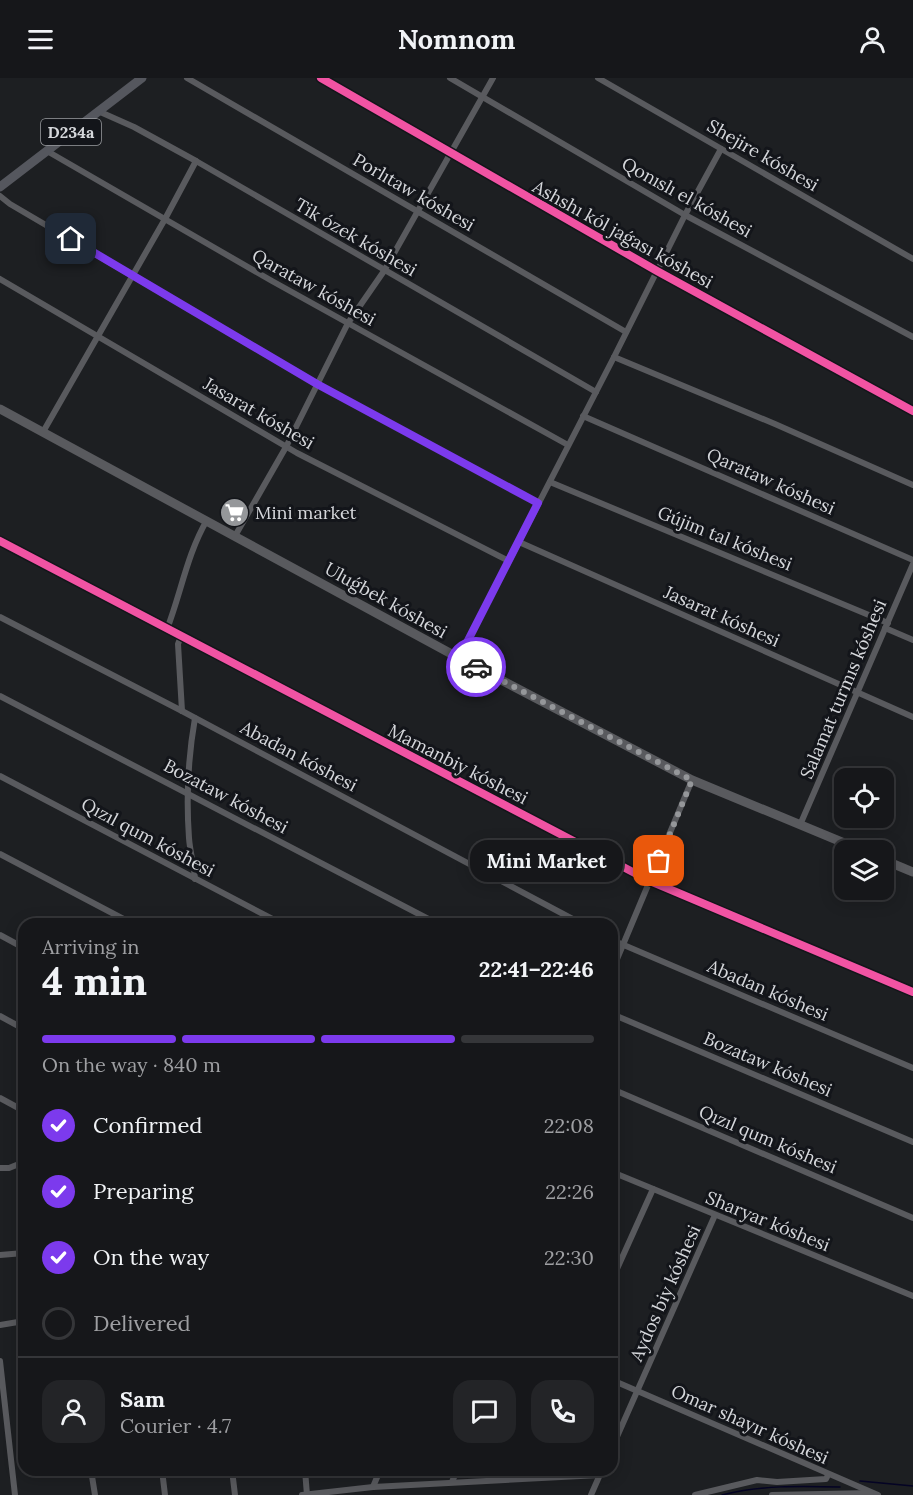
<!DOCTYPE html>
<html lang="en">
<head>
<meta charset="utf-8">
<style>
	body { margin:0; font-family:Lora,serif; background:#232427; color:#f1f3f6; height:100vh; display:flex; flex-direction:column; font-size:22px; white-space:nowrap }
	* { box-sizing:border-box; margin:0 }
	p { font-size:20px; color:#9e9fa2 }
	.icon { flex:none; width:33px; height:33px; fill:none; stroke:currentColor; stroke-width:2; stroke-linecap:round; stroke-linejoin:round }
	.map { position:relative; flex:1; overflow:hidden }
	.panel { position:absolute; left:18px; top:840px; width:600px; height:558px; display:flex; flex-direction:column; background:#16171a; border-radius:18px; box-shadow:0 3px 15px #0003,0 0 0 2px #353639 }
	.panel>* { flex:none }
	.fabs { position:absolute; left:834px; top:690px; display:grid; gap:12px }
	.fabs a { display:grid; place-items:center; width:60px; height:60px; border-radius:12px; background:#16171a; box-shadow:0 3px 15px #0003,0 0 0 2px #353639; font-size:30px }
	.pin { position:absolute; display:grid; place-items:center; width:51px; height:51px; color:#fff; margin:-26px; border-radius:12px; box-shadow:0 3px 9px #0006 }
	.courier { position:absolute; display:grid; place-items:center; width:60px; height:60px; margin:-30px; border:4px solid #7c3aed; border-radius:50%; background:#fff; color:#222; box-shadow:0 2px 8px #0007 }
	.bubble { position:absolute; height:42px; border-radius:18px; background:#16171a; box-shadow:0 3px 15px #0003,0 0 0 2px #353639; font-size:20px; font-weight:800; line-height:42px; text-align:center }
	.head em { font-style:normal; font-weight:800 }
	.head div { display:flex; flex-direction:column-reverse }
	.head { display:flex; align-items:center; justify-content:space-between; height:102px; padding:0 24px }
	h1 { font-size:39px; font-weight:800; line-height:45px }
	.bar { display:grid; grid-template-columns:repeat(4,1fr); gap:9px 6px; align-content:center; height:72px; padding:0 24px }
	.bar i { height:8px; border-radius:4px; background:#353639 }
	.bar .current { background:#7c3aed }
	.bar p { grid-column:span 4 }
	.line { display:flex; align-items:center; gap:15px; padding:0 24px; border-top:2px solid #353639 }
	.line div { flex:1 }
	.round { display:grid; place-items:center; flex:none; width:63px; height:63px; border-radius:18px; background:#232427 }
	ol { padding:0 24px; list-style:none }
	li { display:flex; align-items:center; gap:18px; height:66px }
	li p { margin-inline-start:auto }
	li .icon { padding:6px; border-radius:50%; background:#7c3aed; color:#fff; stroke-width:4 }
	li:last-child { color:#9e9fa2 }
	li i { width:33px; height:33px; border:3px solid #353639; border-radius:50% }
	header { display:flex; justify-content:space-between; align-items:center; height:78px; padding:0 24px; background:#16171a; font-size:27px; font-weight:800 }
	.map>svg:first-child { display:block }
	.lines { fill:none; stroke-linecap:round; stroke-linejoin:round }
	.stream { stroke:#040324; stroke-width:1.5 }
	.street { stroke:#595a5e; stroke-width:6 }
	.secondary { stroke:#595a5e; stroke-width:9 }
	.primary { stroke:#55575e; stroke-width:9 }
	.cycleway-casing { stroke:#13151a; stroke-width:11 }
	.cycleway { stroke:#f153a3; stroke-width:8 }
	.done { stroke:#95979a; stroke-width:6; stroke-dasharray:0 10.8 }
	.route { stroke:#7c3aed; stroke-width:8 }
	.labels { text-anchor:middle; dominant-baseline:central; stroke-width:6; stroke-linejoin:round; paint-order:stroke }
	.shield { fill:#13151a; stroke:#9b9da1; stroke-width:1.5 }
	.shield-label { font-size:16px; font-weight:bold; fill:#d5d7db }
	.street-label { font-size:18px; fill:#d5d7db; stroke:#13151a }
	.poi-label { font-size:18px; fill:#d5d7db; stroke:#13151a; text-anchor:start }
</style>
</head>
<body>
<header><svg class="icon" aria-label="menu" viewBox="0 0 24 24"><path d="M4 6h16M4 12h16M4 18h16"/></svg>Nomnom<svg class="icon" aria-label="person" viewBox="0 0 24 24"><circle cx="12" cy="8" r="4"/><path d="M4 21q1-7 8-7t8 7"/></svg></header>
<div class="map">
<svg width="913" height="1417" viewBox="0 0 913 1417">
	<rect width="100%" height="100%" fill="#1d1f22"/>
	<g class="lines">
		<g class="stream">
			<polyline points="860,1403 913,1408"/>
			<path d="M722,1417c38,-10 79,-9 118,-8"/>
		</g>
		<g class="street">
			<polyline points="187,0 626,254"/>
			<polyline points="321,0 657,193 913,333"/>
			<polyline points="450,0 685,137 913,259"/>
			<polyline points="598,0 913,181"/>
			<polyline points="98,33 134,49 196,83 596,314"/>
			<polyline points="47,73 272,203 568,367"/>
			<polyline points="0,118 10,126 317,306 538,425"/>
			<polyline points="0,201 297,375 509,483"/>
			<polyline points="614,279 775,346 913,407"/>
			<polyline points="583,338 913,482"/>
			<polyline points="43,354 165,141 196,83"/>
			<polyline points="550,404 888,545"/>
			<polyline points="235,458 286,369 348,245 384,193 493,0"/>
			<polyline points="0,463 650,803 913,914"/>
			<polyline points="519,464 913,639"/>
			<polyline points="0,539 182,633 582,846"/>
			<polyline points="885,550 913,562"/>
			<path d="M167,551c14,-36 20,-75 40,-109"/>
			<polyline points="181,558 178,566 182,633"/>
			<polyline points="459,580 614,279 685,137 721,71"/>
			<polyline points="0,618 438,846"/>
			<polyline points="0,698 282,846"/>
			<polyline points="800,747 913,486"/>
			<polyline points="0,776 133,846"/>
			<path d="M195,801c-1,-14 -5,-27 -6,-41 -3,-41 -1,-80 6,-120"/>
			<polyline points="0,857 24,870"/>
			<polyline points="612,862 913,990"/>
			<polyline points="612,893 692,702"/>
			<polyline points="612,936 913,1064"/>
			<polyline points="0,938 24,951"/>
			<polyline points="612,1011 913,1140"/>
			<polyline points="0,1020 24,1033"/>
			<polyline points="0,1090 9,1090 24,1084"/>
			<polyline points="612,1094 913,1218"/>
			<polyline points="0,1177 24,1175"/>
			<polyline points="612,1202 653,1111"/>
			<polyline points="0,1247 24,1243"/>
			<polyline points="0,1283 15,1417"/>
			<polyline points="612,1302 878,1417"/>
			<polyline points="612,1370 715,1137"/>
			<polyline points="91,1392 95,1417"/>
			<polyline points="162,1392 165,1417"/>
			<polyline points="232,1392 235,1417"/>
			<polyline points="305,1392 307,1417"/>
			<polyline points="452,1404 457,1392"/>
			<polyline points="373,1409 380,1392"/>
			<polyline points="302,1417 373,1409 600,1397"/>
			<polyline points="591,1417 602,1392"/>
			<polyline points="695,1417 757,1402 777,1404 826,1401 828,1397"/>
			<polyline points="772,1417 871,1415"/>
		</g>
		<g class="secondary">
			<polyline points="0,331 459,580 692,702 861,772"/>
			<polyline points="884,782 913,794"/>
		</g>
		<polyline class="primary" points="0,109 142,0"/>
		<defs>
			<g id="cycleway">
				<polyline points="321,0 657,193 913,333"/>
				<polyline points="0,463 650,803 913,914"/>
			</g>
		</defs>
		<use href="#cycleway" class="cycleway-casing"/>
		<use href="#cycleway" class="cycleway"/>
	</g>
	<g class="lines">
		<polyline class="done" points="476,589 692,702 659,783"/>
		<polyline class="route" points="71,161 317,306 538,425 459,580 476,589"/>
	</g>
	<defs>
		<symbol id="supermarket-disc" viewBox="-11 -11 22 22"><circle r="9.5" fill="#95979a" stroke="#13151a"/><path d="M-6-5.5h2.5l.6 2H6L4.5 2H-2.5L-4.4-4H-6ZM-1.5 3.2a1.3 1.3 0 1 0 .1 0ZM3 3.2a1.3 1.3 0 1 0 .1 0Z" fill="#fff"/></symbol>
	</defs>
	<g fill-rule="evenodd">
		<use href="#supermarket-disc" x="218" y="418" width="33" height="33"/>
	</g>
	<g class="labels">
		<rect class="shield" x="41" y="41" width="60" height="26" rx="4.5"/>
		<g class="shield-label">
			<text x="71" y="54">D234a</text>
		</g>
		<g class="street-label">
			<text transform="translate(763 77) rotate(30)">Shejire kóshesi</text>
			<text transform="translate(414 114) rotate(30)">Porlıtaw kóshesi</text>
			<text transform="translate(687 119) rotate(29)">Qonıslı el kóshesi</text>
			<text transform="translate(623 156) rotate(29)">Ashshı kól jaǵası kóshesi</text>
			<text transform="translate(356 159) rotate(30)">Tik ózek kóshesi</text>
			<text transform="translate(314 209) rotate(29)">Qarataw kóshesi</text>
			<text transform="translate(259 335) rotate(30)">Jasarat kóshesi</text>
			<text transform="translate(771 403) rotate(24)">Qarataw kóshesi</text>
			<text transform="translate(725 460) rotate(22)">Gújim tal kóshesi</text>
			<text transform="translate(386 522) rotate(29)">Uluǵbek kóshesi</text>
			<text transform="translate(722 538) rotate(24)">Jasarat kóshesi</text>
			<text transform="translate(843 611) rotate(-67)">Salamat turmıs kóshesi</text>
			<text transform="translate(299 678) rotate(28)">Abadan kóshesi</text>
			<text transform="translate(458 686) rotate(27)">Mamanbiy kóshesi</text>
			<text transform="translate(226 718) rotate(28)">Bozataw kóshesi</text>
			<text transform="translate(148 759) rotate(28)">Qızıl qum kóshesi</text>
			<text transform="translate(768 912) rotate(23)">Abadan kóshesi</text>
			<text transform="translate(768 986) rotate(23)">Bozataw kóshesi</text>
			<text transform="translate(768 1061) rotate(23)">Qızıl qum kóshesi</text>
			<text transform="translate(768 1143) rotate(22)">Sharyar kóshesi</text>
			<text transform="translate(665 1215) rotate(-66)">Aydos biy kóshesi</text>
			<text transform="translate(750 1346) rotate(24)">Omar shayır kóshesi</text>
		</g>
		<g class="poi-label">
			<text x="255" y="434">Mini market</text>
		</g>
	</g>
</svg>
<div class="fabs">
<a><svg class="icon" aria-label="locate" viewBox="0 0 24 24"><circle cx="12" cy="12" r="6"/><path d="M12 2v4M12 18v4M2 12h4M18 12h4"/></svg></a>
<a><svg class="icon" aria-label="layers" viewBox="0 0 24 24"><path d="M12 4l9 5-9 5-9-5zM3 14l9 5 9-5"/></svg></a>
</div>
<div class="pin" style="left:659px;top:783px;background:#ea580c"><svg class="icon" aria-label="bag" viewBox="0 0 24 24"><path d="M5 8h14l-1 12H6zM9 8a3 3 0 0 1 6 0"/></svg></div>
<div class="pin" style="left:71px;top:161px;background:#1f2937"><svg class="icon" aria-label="home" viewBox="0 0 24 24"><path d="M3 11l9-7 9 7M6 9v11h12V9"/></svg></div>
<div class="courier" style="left:476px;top:589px"><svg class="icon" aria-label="car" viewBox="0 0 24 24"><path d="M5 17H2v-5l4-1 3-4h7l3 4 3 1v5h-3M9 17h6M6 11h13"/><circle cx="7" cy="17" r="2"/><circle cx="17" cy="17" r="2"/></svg></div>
<div class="bubble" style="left:470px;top:762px;width:153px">Mini Market</div>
<section class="panel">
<div class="head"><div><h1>4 min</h1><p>Arriving in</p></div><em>22:41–22:46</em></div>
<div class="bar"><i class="current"></i><i class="current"></i><i class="current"></i><i></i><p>On the way · 840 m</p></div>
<ol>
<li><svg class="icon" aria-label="check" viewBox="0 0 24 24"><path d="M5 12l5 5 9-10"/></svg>Confirmed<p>22:08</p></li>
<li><svg class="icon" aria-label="check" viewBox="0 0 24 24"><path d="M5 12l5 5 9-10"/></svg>Preparing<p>22:26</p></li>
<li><svg class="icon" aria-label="check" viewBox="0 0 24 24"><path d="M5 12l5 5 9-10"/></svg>On the way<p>22:30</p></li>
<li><i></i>Delivered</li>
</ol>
<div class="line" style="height:108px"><a class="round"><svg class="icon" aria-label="person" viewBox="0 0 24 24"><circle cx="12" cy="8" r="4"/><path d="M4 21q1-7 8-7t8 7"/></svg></a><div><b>Sam</b><p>Courier · 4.7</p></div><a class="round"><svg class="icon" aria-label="chat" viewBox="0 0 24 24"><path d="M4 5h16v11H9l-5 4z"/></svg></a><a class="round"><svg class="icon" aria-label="phone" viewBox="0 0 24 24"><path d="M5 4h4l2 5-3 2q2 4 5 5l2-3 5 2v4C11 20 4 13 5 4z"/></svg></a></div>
</section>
</div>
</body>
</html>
